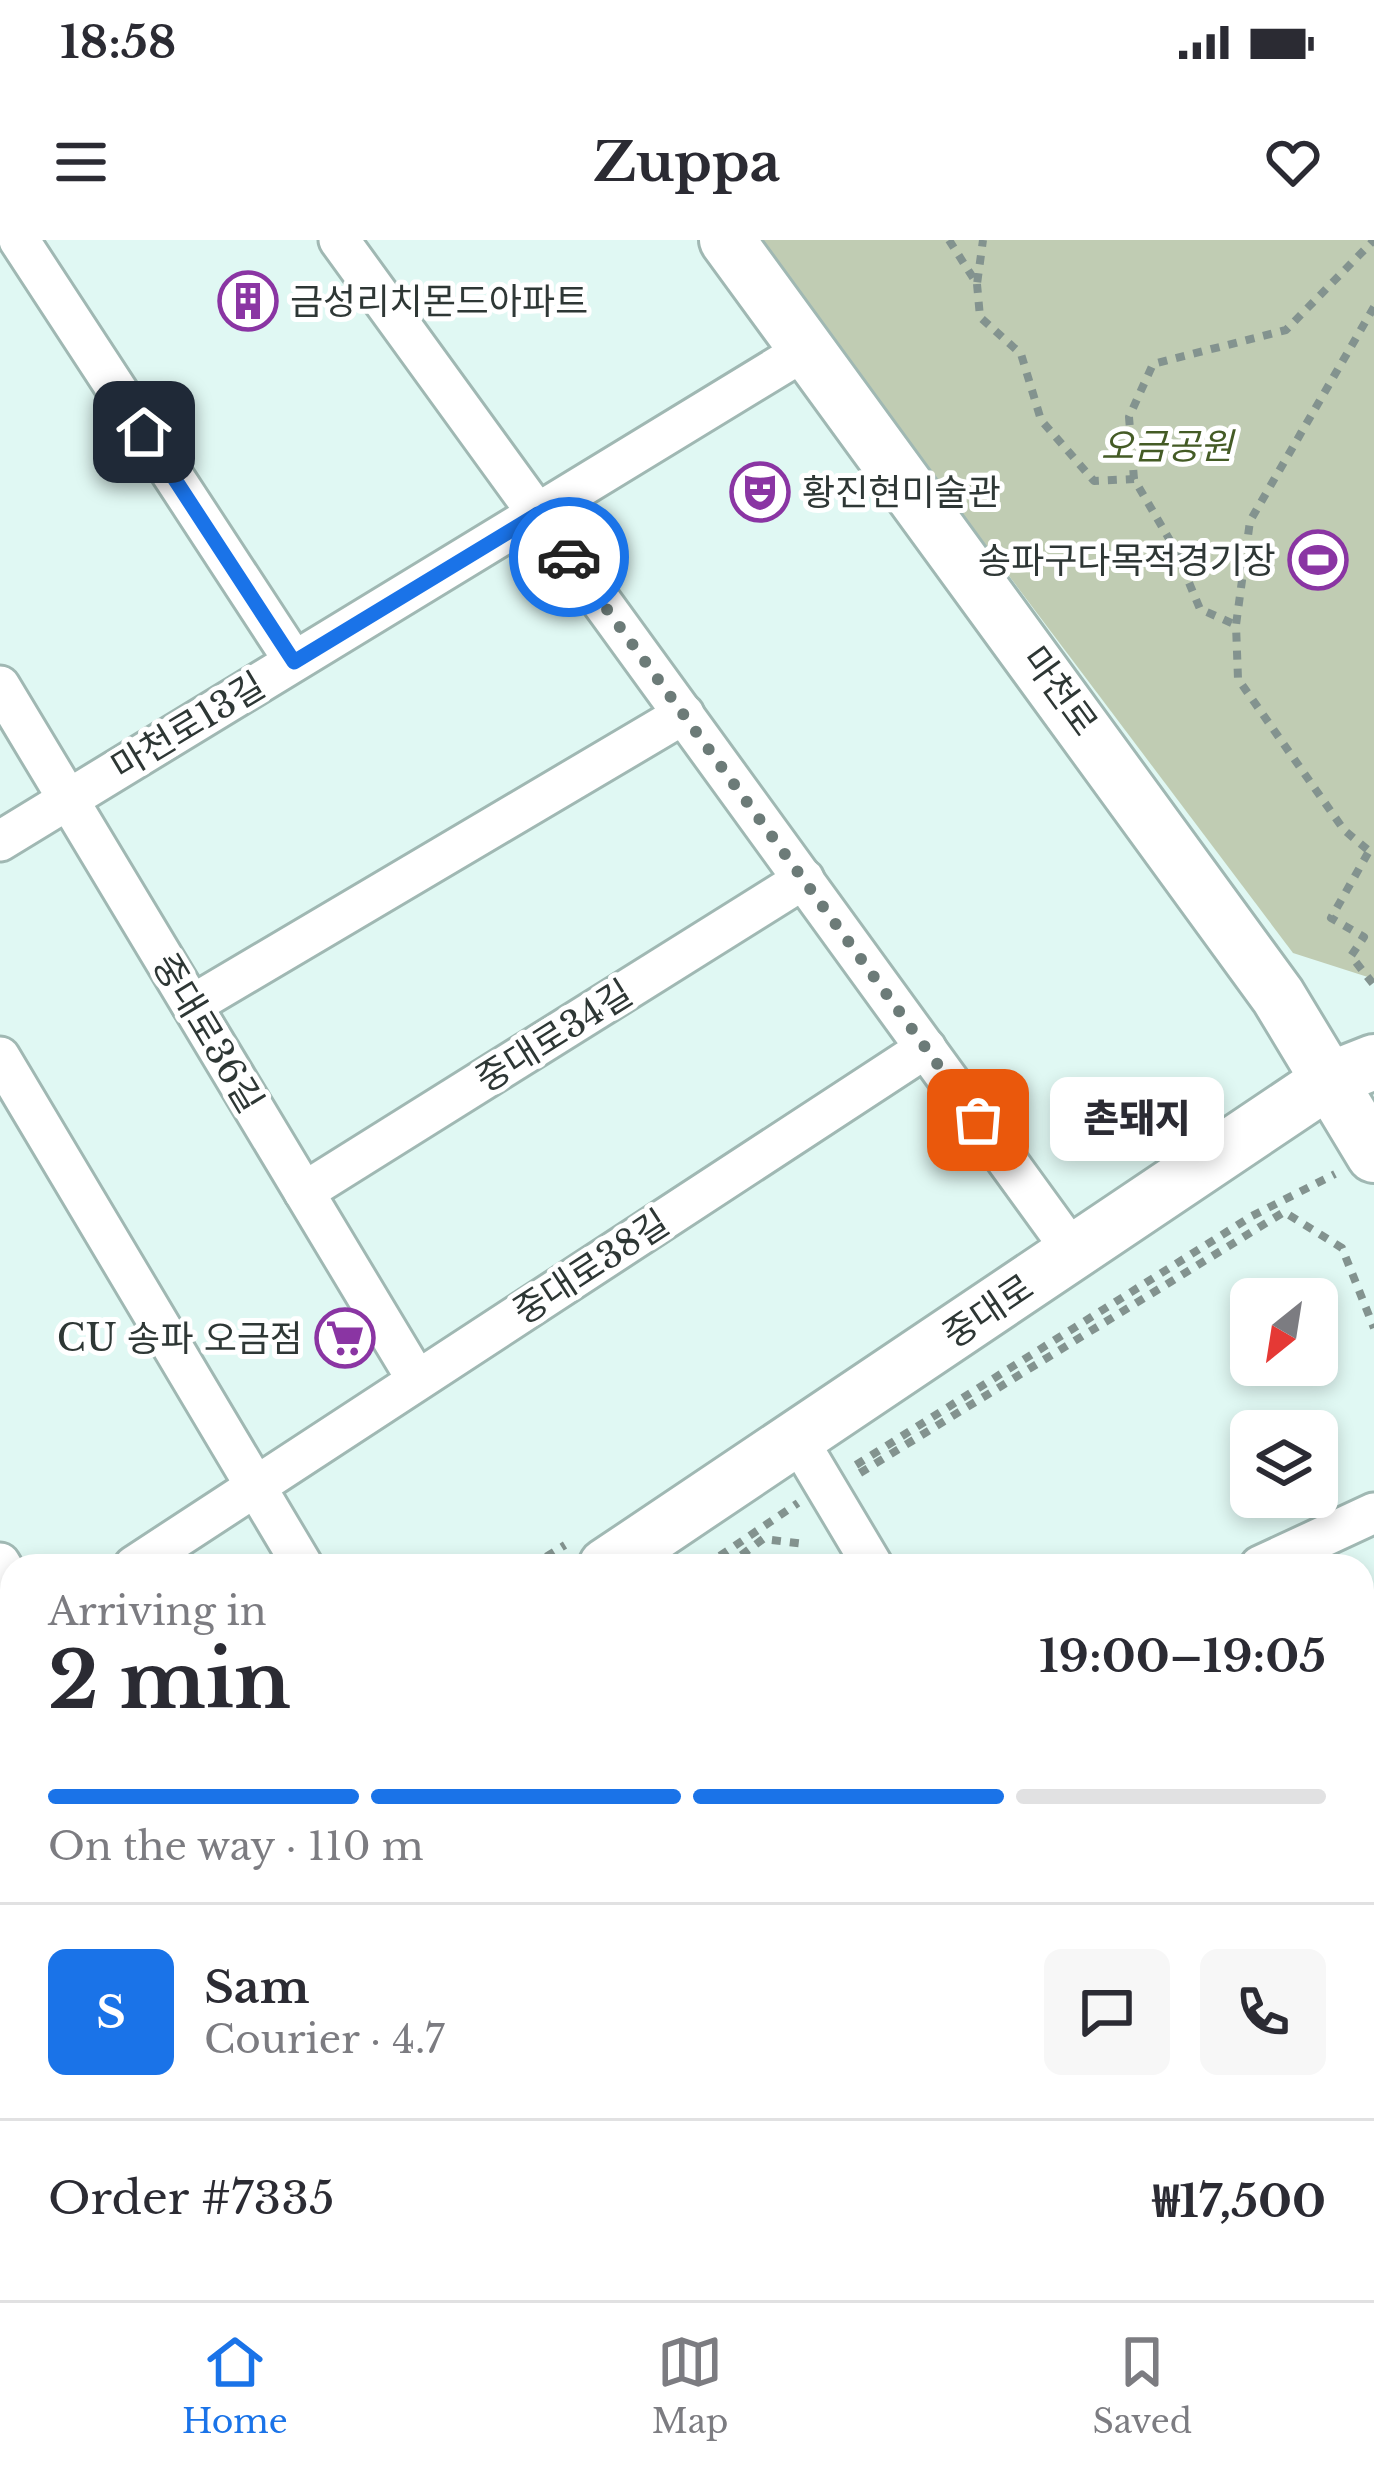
<!DOCTYPE html>
<html lang="en">
<head>
<meta charset="utf-8">
<style>
	body { margin:0; font-family:"Libre Baskerville","Noto Sans KR",serif; background:#f7f7f7; color:#2b2b33; height:100vh; display:flex; flex-direction:column; font-size:45px; white-space:nowrap }
	* { box-sizing:border-box; margin:0 }
	p { font-size:39px; color:#7c7c81 }
	.icon { flex:none; width:66px; height:66px; fill:none; stroke:currentColor; stroke-width:2; stroke-linecap:round; stroke-linejoin:round }
	.map { position:relative; flex:1; overflow:hidden }
	.panel { position:absolute; left:0px; top:1314px; width:1374px; height:747px; display:flex; flex-direction:column; background:#fff; border-radius:36px 36px 0 0; box-shadow:0 6px 18px #0003 }
	.panel>* { flex:none }
	.needle { width:78px; rotate:210deg }
	.tools { position:absolute; left:1230px; top:1038px; display:grid; gap:24px }
	.tools a { display:grid; place-items:center; width:108px; height:108px; border-radius:18px; background:#fff; box-shadow:0 6px 18px #0003; font-size:60px }
	.pin { position:absolute; display:grid; place-items:center; width:102px; height:102px; color:#fff; margin:-51px; border-radius:24px; box-shadow:0 6px 18px #0006 }
	.courier { position:absolute; display:grid; place-items:center; width:120px; height:120px; margin:-60px; border:9px solid #1a73e8; border-radius:50%; background:#fff; color:#222; box-shadow:0 3px 15px #0007 }
	.bubble { position:absolute; height:84px; border-radius:18px; background:#fff; box-shadow:0 6px 18px #0003; font-size:39px; font-weight:800; line-height:84px; text-align:center }
	.overview em { font-style:normal; font-weight:800 }
	.overview div { display:flex; flex-direction:column-reverse }
	.overview { display:flex; align-items:center; justify-content:space-between; height:204px; padding:0 48px }
	h1 { font-size:78px; font-weight:800; line-height:90px }
	.bar { display:grid; grid-template-columns:repeat(4,1fr); gap:18px 12px; align-content:center; height:144px; padding:0 48px }
	.bar i { height:15px; border-radius:9px; background:#e1e1e2 }
	.bar .selected { background:#1a73e8 }
	.bar p { grid-column:span 4 }
	.line { display:flex; align-items:center; gap:30px; padding:0 48px; border-top:3px solid #e1e1e2 }
	.line div { flex:1 }
	.round { display:grid; place-items:center; flex:none; width:126px; height:126px; border-radius:18px; background:#f7f7f7 }
	.status { display:flex; justify-content:space-between; align-items:center; height:84px; padding:0 60px; background:#fff; direction:ltr }
	.status svg { height:33px; fill:currentColor }
	header { display:flex; justify-content:space-between; align-items:center; height:156px; padding:0 48px; background:#fff; font-size:54px; font-weight:800 }
	.dock { display:flex; justify-content:space-around; align-items:center; height:168px; border-top:3px solid #e1e1e2; background:#fff; font-size:33px; color:#7c7c81 }
	.dock a { display:grid; justify-items:center; gap:6px }
	.dock .selected { color:#1a73e8 }
	.map>svg:first-child { display:block }
	.built { fill:#cceee7 }
	.green { fill:#c0ccb3 }
	.lines { fill:none; stroke-linecap:round; stroke-linejoin:round }
	.street-casing { stroke:#a0b8b3; stroke-width:45 }
	.secondary-casing { stroke:#a0b8b3; stroke-width:60 }
	.path { stroke:#83938f; stroke-width:8; stroke-dasharray:9 9; stroke-linecap:butt }
	.street { stroke:#fff; stroke-width:39 }
	.secondary { stroke:#fff; stroke-width:54 }
	.done { stroke:#6c7b78; stroke-width:12; stroke-dasharray:0 21.6 }
	.route { stroke:#1a73e8; stroke-width:15 }
	.labels { text-anchor:middle; dominant-baseline:central; stroke-width:10; stroke-linejoin:round; paint-order:stroke }
	.poi-label { font-size:36px; fill:#2e3735; stroke:#fff; text-anchor:start }
	.park-label { font-size:36px; font-style:italic; fill:#445b25; stroke:#fff }
	.street-label { font-size:36px; fill:#2e3735; stroke:#fff }
</style>
</head>
<body>
<div class="status"><b>18:58</b><svg viewBox="0 0 49 12"><path d="M0 12V9h3v3zM5 12V6h3v6zM10 12V3h3v9zM15 12V0h3v12zM26 1h20v11H26zM47 4h2v5h-2z"/></svg></div>
<header><svg class="icon" aria-label="menu" viewBox="0 0 24 24"><path d="M4 6h16M4 12h16M4 18h16"/></svg>Zuppa<svg class="icon" aria-label="heart" viewBox="0 0 24 24"><path d="M12 20l-8-8c-3-5 5-10 8-4 3-6 11-1 8 4z"/></svg></header>
<div class="map">
<svg width="1374" height="2060" viewBox="0 0 1374 2060">
	<rect width="100%" height="100%" fill="#e0f8f3"/>
	<polygon class="built" points="564,2049 688,2049 695,2060 548,2060"/>
	<g class="green">
		<polygon points="756,0 1374,0 1374,739 1293,713"/>
		<polygon points="12,1809 12,2049 489,2049 472,2060 0,2060 0,1816"/>
	</g>
	<g class="lines">
		<defs>
			<g id="street">
				<polyline points="19,0 294,421"/>
				<polyline points="339,0 1074,1013"/>
				<polyline points="0,446 417,1140"/>
				<polyline points="0,601 807,109"/>
				<polyline points="192,765 684,474"/>
				<polyline points="0,817 303,1326"/>
				<polyline points="304,952 804,639"/>
				<polyline points="798,1200 873,1326"/>
				<polyline points="0,1323 12,1343"/>
				<polyline points="134,1326 926,808"/>
				<polyline points="1260,1326 1374,1273"/>
				<polyline points="0,1413 12,1405"/>
				<polyline points="1362,1615 1374,1648"/>
				<polyline points="1067,2049 1074,2060"/>
				<polyline points="1306,2049 1313,2060"/>
				<polyline points="494,2060 511,2049"/>
			</g>
			<g id="secondary">
				<polyline points="727,0 1278,756 1374,915"/>
				<polyline points="606,1326 1331,839 1374,822"/>
				<polyline points="0,1696 12,1688"/>
				<polyline points="742,2049 749,2060"/>
			</g>
		</defs>
		<use href="#street" class="street-casing"/>
		<use href="#secondary" class="secondary-casing"/>
		<g class="path">
			<polyline points="949,0 977,44 983,0"/>
			<polyline points="977,44 980,77 1021,114 1041,180 1094,241 1134,239 1175,309 1200,369 1236,385"/>
			<polyline points="1374,67 1250,281 1236,385 1238,439 1344,590 1374,615"/>
			<polyline points="1134,239 1129,177 1153,124 1286,90 1374,0"/>
			<polyline points="1368,613 1331,678 1364,697 1351,716 1374,745"/>
			<polyline points="856,1225 1252,976 1335,934"/>
			<polyline points="860,1233 1284,972 1342,1008 1374,1088"/>
			<polyline points="531,1326 565,1305"/>
			<polyline points="705,1326 798,1263"/>
			<polyline points="727,1326 763,1299 805,1304"/>
			<polyline points="0,1777 12,1770"/>
			<polyline points="0,1790 12,1783"/>
		</g>
		<use href="#street" class="street"/>
		<use href="#secondary" class="secondary"/>
	</g>
	<g class="lines">
		<polyline class="done" points="569,317 978,880"/>
		<polyline class="route" points="144,192 294,422 538,274 569,317"/>
	</g>
	<defs>
		<symbol id="building-ring" viewBox="-11 -11 22 22"><circle r="9.5" fill="#fff" stroke="#8a35a3" stroke-width="1.5"/><path d="M-4-6H4V6H1V3H-1V6H-4ZM-2.5-4.3h1.7v1.8h-1.7ZM.8-4.3h1.7v1.8H.8ZM-2.5-1h1.7V.8h-1.7ZM.8-1h1.7V.8H.8Z" fill="#8a35a3"/></symbol>
		<symbol id="theatre-ring" viewBox="-11 -11 22 22"><circle r="9.5" fill="#fff" stroke="#8a35a3" stroke-width="1.5"/><path d="M-5-5.5Q0-4 5-5.5V0Q5 5 0 6Q-5 5-5 0ZM-3.3-2.5H-1v1.5H-3.3ZM1-2.5H3.3v1.5H1ZM-2.8 1Q0 5.5 2.8 1Z" fill="#8a35a3"/></symbol>
		<symbol id="stadium-ring" viewBox="-11 -11 22 22"><circle r="9.5" fill="#fff" stroke="#8a35a3" stroke-width="1.5"/><path d="M0-5a6.5 5 0 1 0 0 10a6.5 5 0 1 0 0-10ZM-3.5-1.8h7v3.6h-7Z" fill="#8a35a3"/></symbol>
		<symbol id="supermarket-ring" viewBox="-11 -11 22 22"><circle r="9.5" fill="#fff" stroke="#8a35a3" stroke-width="1.5"/><path d="M-6-5.5h2.5l.6 2H6L4.5 2H-2.5L-4.4-4H-6ZM-1.5 3.2a1.3 1.3 0 1 0 .1 0ZM3 3.2a1.3 1.3 0 1 0 .1 0Z" fill="#8a35a3"/></symbol>
	</defs>
	<g fill-rule="evenodd">
		<use href="#building-ring" x="215" y="28" width="66" height="66"/>
		<use href="#theatre-ring" x="727" y="219" width="66" height="66"/>
		<use href="#stadium-ring" x="1285" y="287" width="66" height="66"/>
		<use href="#supermarket-ring" x="312" y="1065" width="66" height="66"/>
	</g>
	<g class="labels">
		<g class="poi-label">
			<text x="290" y="61">금성리치몬드아파트</text>
			<text x="802" y="252">황진현미술관</text>
			<text x="1276" y="320" text-anchor="end">송파구다목적경기장</text>
			<text x="303" y="1098" text-anchor="end">CU 송파 오금점</text>
		</g>
		<g class="park-label">
			<text x="1167" y="206">오금공원</text>
		</g>
		<g class="street-label">
			<text transform="translate(1060 451) rotate(54)">마천로</text>
			<text transform="translate(188 486) rotate(-31)">마천로13길</text>
			<text transform="translate(208 793) rotate(59)">중대로36길</text>
			<text transform="translate(554 796) rotate(-32)">중대로34길</text>
			<text transform="translate(591 1027) rotate(-33)">중대로38길</text>
			<text transform="translate(988 1071) rotate(-34)">중대로</text>
		</g>
	</g>
</svg>
<div class="tools">
<a><svg class="needle" viewBox="-14 -14 28 28"><path d="M0-13l5 13h-10z" fill="#e53935"/><path d="M0 13l5-13h-10z" fill="#7c7c81"/></svg></a>
<a><svg class="icon" aria-label="layers" viewBox="0 0 24 24"><path d="M12 4l9 5-9 5-9-5zM3 14l9 5 9-5"/></svg></a>
</div>
<div class="pin" style="left:978px;top:880px;background:#ea580c"><svg class="icon" aria-label="bag" viewBox="0 0 24 24"><path d="M5 8h14l-1 12H6zM9 8a3 3 0 0 1 6 0"/></svg></div>
<div class="pin" style="left:144px;top:192px;background:#1f2937"><svg class="icon" aria-label="home" viewBox="0 0 24 24"><path d="M3 11l9-7 9 7M6 9v11h12V9"/></svg></div>
<div class="courier" style="left:569px;top:317px"><svg class="icon" aria-label="car" viewBox="0 0 24 24"><path d="M5 17H2v-5l4-1 3-4h7l3 4 3 1v5h-3M9 17h6M6 11h13"/><circle cx="7" cy="17" r="2"/><circle cx="17" cy="17" r="2"/></svg></div>
<div class="bubble" style="left:1050px;top:837px;width:174px">촌돼지</div>
<section class="panel">
<div class="overview"><div><h1>2 min</h1><p>Arriving in</p></div><em>19:00–19:05</em></div>
<div class="bar"><i class="selected"></i><i class="selected"></i><i class="selected"></i><i></i><p>On the way · 110 m</p></div>
<div class="line" style="height:216px"><b class="round" style="background:#1a73e8;color:#fff">S</b><div><b>Sam</b><p>Courier · 4.7</p></div><a class="round"><svg class="icon" aria-label="chat" viewBox="0 0 24 24"><path d="M4 5h16v11H9l-5 4z"/></svg></a><a class="round"><svg class="icon" aria-label="phone" viewBox="0 0 24 24"><path d="M5 4h4l2 5-3 2q2 4 5 5l2-3 5 2v4C11 20 4 13 5 4z"/></svg></a></div>
<div class="line" style="height:156px"><div>Order #7335</div><b>₩17,500</b></div>
</section>
</div>
<nav class="dock">
<a class="selected"><svg class="icon" aria-label="home" viewBox="0 0 24 24"><path d="M3 11l9-7 9 7M6 9v11h12V9"/></svg>Home</a>
<a><svg class="icon" aria-label="map" viewBox="0 0 24 24"><path d="M3 6l6-2 6 2 6-2v14l-6 2-6-2-6 2zM9 4v14M15 6v14"/></svg>Map</a>
<a><svg class="icon" aria-label="saved" viewBox="0 0 24 24"><path d="M7 4h10v16l-5-4-5 4z"/></svg>Saved</a>
</nav>
</body>
</html>
